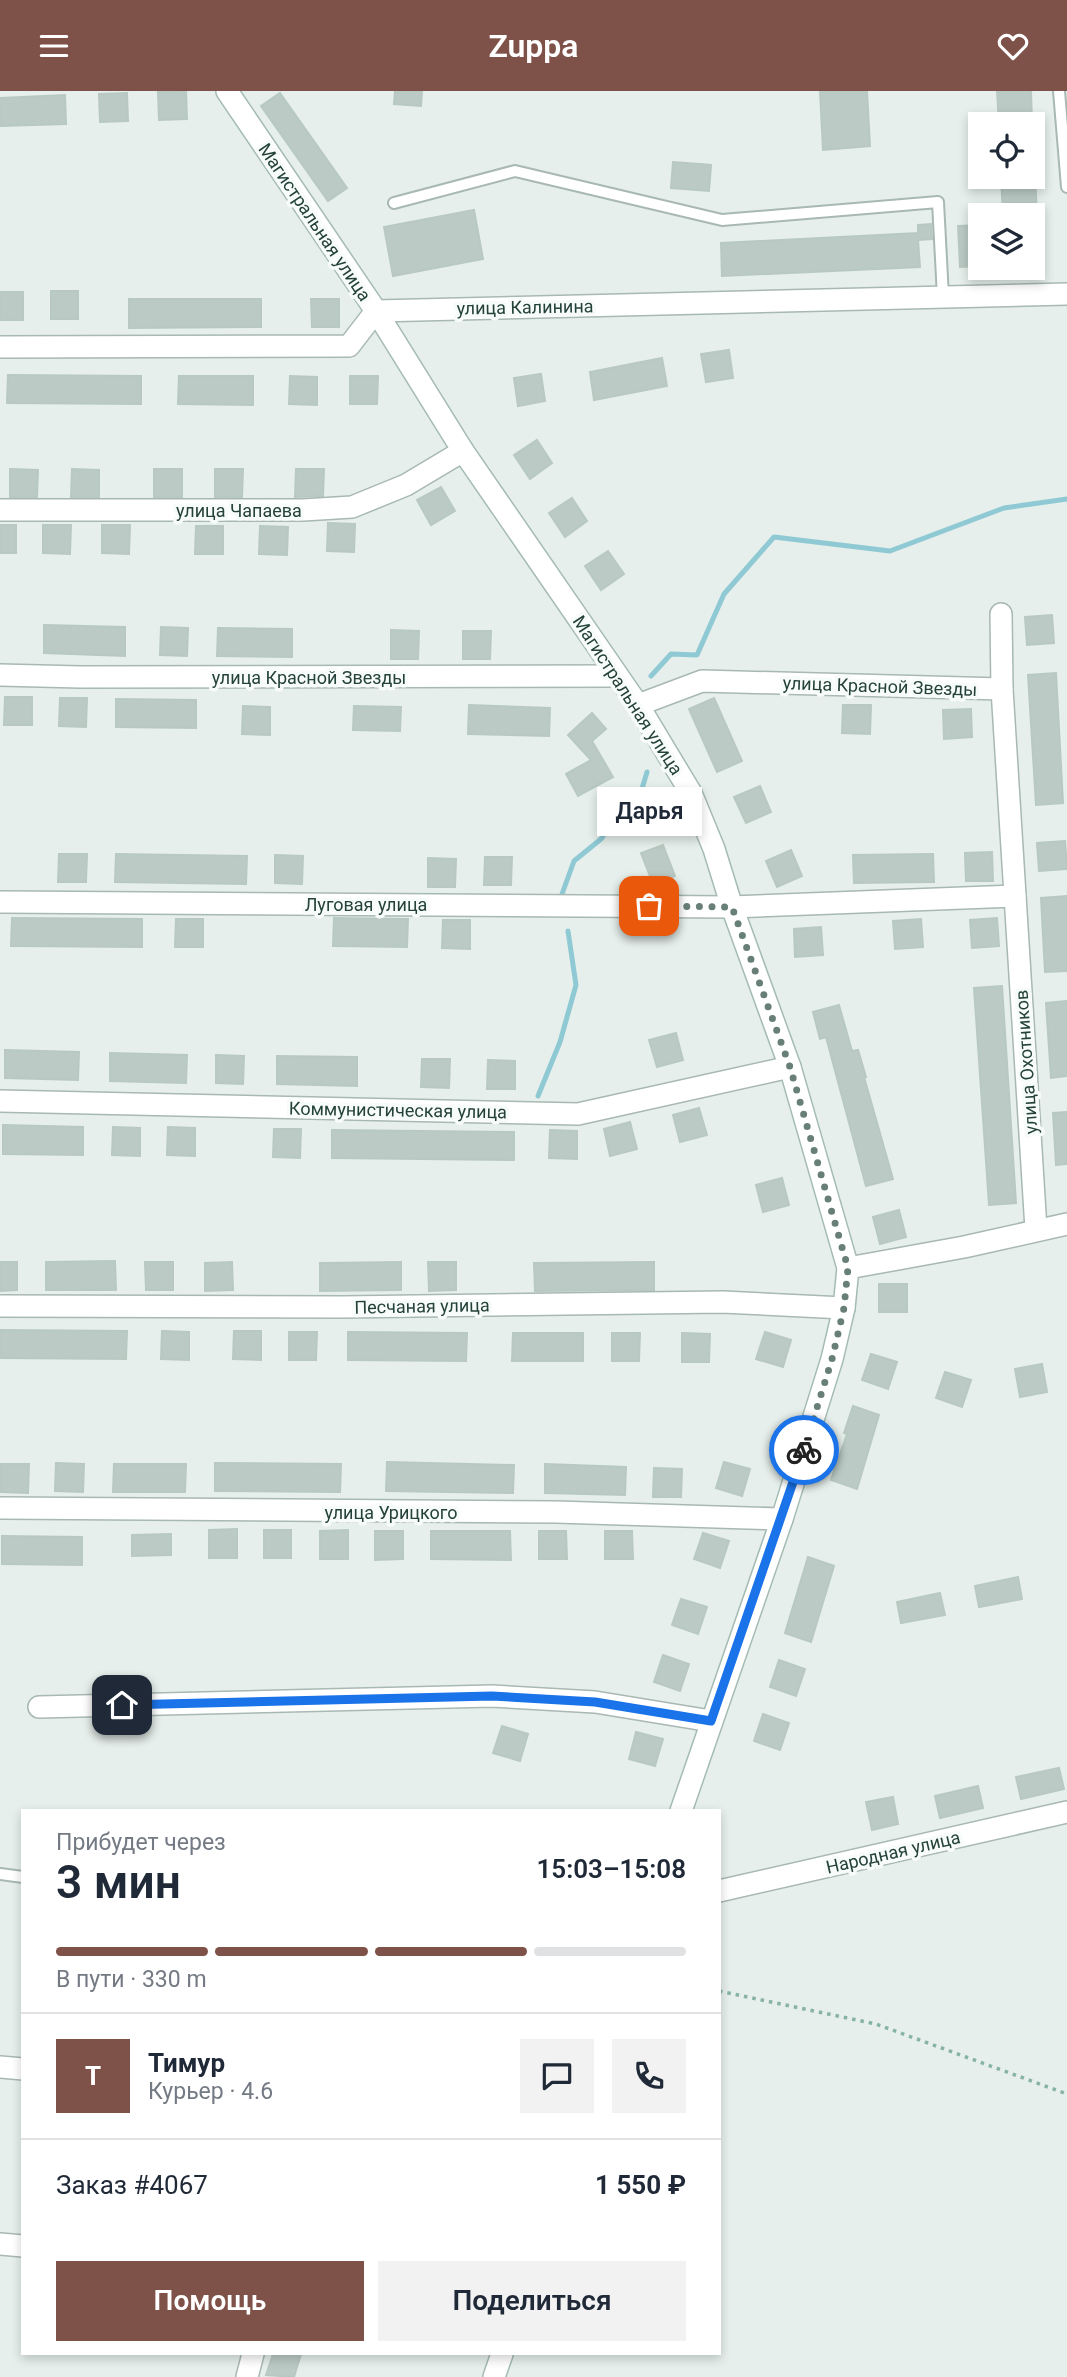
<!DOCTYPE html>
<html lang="ru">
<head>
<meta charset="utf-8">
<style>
	body { margin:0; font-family:Roboto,sans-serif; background:#f2f2f3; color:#1f2937; height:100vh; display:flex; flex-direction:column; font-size:26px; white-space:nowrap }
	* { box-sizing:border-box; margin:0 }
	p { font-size:23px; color:#747a83 }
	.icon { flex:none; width:38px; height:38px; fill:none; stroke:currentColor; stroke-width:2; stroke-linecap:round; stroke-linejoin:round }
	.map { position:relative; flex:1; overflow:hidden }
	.sheet { position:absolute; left:21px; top:1718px; width:700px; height:546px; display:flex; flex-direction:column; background:#fff; border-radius:0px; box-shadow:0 4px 10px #0003 }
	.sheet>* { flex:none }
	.tools { position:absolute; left:968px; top:21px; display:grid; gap:14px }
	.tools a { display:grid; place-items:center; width:77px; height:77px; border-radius:0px; background:#fff; box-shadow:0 4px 10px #0003; font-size:35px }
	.pin { position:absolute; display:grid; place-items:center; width:60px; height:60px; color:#fff; margin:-30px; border-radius:14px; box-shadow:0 4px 10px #0006 }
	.courier { position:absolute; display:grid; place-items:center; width:70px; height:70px; margin:-35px; border:5px solid #1a73e8; border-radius:50%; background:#fff; color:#222; box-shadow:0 2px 9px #0007 }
	.bubble { position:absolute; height:49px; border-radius:0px; background:#fff; box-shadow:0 4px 10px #0003; font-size:23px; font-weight:600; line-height:49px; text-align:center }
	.summary em { font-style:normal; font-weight:600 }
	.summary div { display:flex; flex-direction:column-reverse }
	.summary { display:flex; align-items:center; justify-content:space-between; height:119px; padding:0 35px }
	h1 { font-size:46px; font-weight:600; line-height:52px }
	.bar { display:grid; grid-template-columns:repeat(4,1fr); gap:10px 7px; align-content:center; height:84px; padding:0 35px }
	.bar i { height:9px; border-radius:5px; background:#e0e1e3 }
	.bar .selected { background:#7f5249 }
	.bar p { grid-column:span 4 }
	.line { display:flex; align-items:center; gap:18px; padding:0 35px; border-top:2px solid #e0e1e3 }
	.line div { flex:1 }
	.round { display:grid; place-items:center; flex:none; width:74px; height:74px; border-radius:0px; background:#f2f2f3 }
	.primary-button { display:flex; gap:14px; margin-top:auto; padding:14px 35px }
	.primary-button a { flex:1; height:80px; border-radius:0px; background:#7f5249; color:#fff; font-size:28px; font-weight:600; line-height:80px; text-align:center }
	.primary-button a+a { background:#f2f2f3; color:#1f2937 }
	header { display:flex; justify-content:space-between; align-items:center; height:91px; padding:0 35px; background:#7f5249; color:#fff; font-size:32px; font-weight:600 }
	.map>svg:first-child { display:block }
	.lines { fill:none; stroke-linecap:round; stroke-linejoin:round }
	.stream { stroke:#8ec9d4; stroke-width:5 }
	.building { fill:#bbcac4; stroke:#b8c9c2; stroke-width:2 }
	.lane-casing { stroke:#a8b8b2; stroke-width:14 }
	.street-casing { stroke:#a8b8b2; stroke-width:24 }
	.secondary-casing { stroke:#a4bbb3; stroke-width:24 }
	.path { stroke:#86b3a5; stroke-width:3.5; stroke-dasharray:3.5 5; stroke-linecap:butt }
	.lane { stroke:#fff; stroke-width:10 }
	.street { stroke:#fff; stroke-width:21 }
	.secondary { stroke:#fff; stroke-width:21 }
	.done { stroke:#687f78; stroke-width:7; stroke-dasharray:0 12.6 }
	.route { stroke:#1a73e8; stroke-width:9 }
	.labels { text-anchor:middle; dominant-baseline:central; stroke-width:7; stroke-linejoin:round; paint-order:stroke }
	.street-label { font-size:18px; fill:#24423a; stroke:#f7fbf9 }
</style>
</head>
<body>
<header><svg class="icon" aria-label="menu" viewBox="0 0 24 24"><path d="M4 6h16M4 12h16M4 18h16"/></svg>Zuppa<svg class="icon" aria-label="heart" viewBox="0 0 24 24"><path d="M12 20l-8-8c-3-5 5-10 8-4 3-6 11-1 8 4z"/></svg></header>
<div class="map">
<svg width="1067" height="2286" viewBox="0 0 1067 2286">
	<rect width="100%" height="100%" fill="#e6efeb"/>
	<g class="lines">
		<g class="stream">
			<polyline points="651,585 671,563 697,564 724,503 774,446 890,460 1004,417 1067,408"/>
			<polyline points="562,803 574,770 601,748 619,721 641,701 647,681"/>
			<polyline points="538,1005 560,951 576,894 568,840"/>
		</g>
	</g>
	<g class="building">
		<polygon points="186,0 187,28 159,29 158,1"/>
		<polygon points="395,0 422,0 421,15 394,13"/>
		<polygon points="820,0 867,0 870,55 823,59"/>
		<polygon points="997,0 1031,0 1032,33 999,33"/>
		<polygon points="127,2 128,30 100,31 99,3"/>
		<polygon points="280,2 347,97 328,110 261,15"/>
		<polygon points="65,4 66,33 0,35 0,7"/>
		<polygon points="673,71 711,74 709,100 671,97"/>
		<polygon points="1001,86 1035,86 1037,124 1003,124"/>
		<polygon points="474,119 483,168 393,185 384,136"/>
		<polygon points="931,133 932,148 918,149 920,176 722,185 721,152 918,142 918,134"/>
		<polygon points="980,134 980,175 960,176 958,135"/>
		<rect x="51" y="200" width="27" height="28"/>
		<rect x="0" y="201" width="23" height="28"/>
		<polygon points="129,208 261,208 261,236 129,237"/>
		<polygon points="311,208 339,208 339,236 312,236"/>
		<polygon points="729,259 733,287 706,291 701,263"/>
		<polygon points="662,267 667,295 594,309 590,281"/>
		<polygon points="541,283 545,310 518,315 514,287"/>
		<polygon points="8,284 141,285 141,313 7,312"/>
		<polygon points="179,285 253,285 253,314 178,313"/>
		<polygon points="290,285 317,286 317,314 289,313"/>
		<polygon points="350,285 378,285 377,313 350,313"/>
		<polygon points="537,349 552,372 530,388 514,364"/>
		<polygon points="10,378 38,379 37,406 10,406"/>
		<polygon points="72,378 99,379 99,406 71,406"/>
		<rect x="154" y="378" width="28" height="28"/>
		<polygon points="215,378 243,378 242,406 215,406"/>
		<polygon points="296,378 324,378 323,405 295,406"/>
		<polygon points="441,396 455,420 431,434 417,409"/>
		<polygon points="572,407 587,430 565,446 549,422"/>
		<polygon points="328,432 355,433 354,461 327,460"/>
		<rect x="0" y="434" width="16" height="28"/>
		<polygon points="43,434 71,434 70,463 43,462"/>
		<polygon points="102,434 130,434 129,463 102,462"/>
		<polygon points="196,435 223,435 223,463 195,463"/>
		<polygon points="260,435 288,436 287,464 259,463"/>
		<polygon points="608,460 624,483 601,499 585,475"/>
		<polygon points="1052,524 1054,552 1027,554 1025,526"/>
		<polygon points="44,534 125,536 125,565 44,562"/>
		<polygon points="161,536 188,537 187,565 160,564"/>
		<polygon points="218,537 292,538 292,566 217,565"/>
		<polygon points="391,539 419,540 418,568 391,568"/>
		<polygon points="463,540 491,540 490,568 463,568"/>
		<polygon points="1056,582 1063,712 1036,714 1028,584"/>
		<polygon points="5,606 32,606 32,634 4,634"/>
		<polygon points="60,607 87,607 86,636 59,635"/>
		<polygon points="714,607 742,670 717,681 689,618"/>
		<polygon points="116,608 196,609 196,637 116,636"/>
		<polygon points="469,614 550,617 549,645 468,643"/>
		<polygon points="843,614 871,614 870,643 842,642"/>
		<polygon points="243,615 270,616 270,644 242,643"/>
		<polygon points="354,615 401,616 400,640 353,639"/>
		<polygon points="971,618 972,646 944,648 943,619"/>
		<polygon points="592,622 606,638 592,650 613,686 578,705 566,683 591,669 568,644"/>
		<polygon points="760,695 771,721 746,732 734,706"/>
		<polygon points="1065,750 1067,778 1039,780 1037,752"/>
		<polygon points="663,754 675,785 653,793 641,762"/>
		<polygon points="791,759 802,785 777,796 766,770"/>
		<polygon points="992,761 993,790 966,790 965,762"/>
		<polygon points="59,763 87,763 86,791 58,791"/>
		<polygon points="116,763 247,765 246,793 115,791"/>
		<polygon points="933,763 934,791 854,792 853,764"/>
		<polygon points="275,764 303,765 302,793 275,792"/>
		<polygon points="485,766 512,766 511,794 484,794"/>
		<polygon points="428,767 456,768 455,796 428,796"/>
		<polygon points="1067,805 1067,880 1045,881 1041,807"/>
		<polygon points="12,827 142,828 142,856 11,855"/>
		<polygon points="334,827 408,828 407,856 333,855"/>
		<polygon points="997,827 999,855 972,857 970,829"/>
		<polygon points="176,828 203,828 203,856 175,856"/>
		<polygon points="921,828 923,856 895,858 893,830"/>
		<polygon points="443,829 470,829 470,858 442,857"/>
		<polygon points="821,836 823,864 795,866 794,838"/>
		<polygon points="1002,895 1016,1112 989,1114 974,897"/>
		<polygon points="1067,910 1067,985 1051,987 1046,912"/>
		<polygon points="839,914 852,960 858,959 866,986 864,986 893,1088 866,1095 826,946 820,948 813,921"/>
		<polygon points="676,942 683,969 657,976 649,949"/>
		<polygon points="5,959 79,961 78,989 5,987"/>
		<polygon points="110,962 187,964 186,992 110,990"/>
		<polygon points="216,964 244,965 243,993 216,992"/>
		<polygon points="277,965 357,966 357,995 277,993"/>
		<polygon points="422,968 450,968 449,997 421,996"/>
		<polygon points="488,969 515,970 515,998 487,998"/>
		<polygon points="699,1017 707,1044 680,1051 673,1024"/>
		<polygon points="1067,1021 1067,1073 1056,1074 1053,1022"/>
		<polygon points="630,1031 637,1058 610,1065 604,1038"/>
		<polygon points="3,1034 83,1036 83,1064 3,1063"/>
		<polygon points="113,1036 140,1037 140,1065 112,1064"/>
		<polygon points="168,1036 195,1037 195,1065 167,1064"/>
		<polygon points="274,1038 301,1038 300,1067 273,1066"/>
		<polygon points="332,1039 514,1041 514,1069 332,1067"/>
		<polygon points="550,1039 577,1040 577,1068 549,1067"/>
		<polygon points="782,1087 789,1114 763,1121 756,1094"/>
		<polygon points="899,1119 906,1146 880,1153 873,1126"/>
		<polygon points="115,1170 116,1199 46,1199 46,1171"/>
		<polygon points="0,1171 17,1171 17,1199 0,1200"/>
		<polygon points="145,1171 173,1171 173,1199 146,1199"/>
		<polygon points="232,1171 233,1199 205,1200 205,1172"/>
		<polygon points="401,1171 401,1199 320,1200 320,1172"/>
		<polygon points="428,1171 456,1171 456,1199 429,1200"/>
		<polygon points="654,1171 654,1199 535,1200 534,1172"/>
		<rect x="879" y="1193" width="28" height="28"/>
		<polygon points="0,1239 127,1240 126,1268 0,1267"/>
		<polygon points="162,1240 189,1241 189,1269 161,1268"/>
		<polygon points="234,1240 261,1240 261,1269 233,1268"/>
		<polygon points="289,1241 317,1241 316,1269 289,1269"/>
		<polygon points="348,1241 467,1242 466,1270 348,1269"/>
		<polygon points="765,1241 791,1249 783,1276 756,1268"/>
		<polygon points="513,1242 583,1242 583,1270 512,1270"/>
		<polygon points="612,1242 640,1242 639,1270 612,1270"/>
		<polygon points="682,1242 710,1243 709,1271 682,1271"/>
		<polygon points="871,1263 897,1271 888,1298 862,1289"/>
		<polygon points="1042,1273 1047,1301 1020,1306 1015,1278"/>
		<polygon points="945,1281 971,1289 962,1316 936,1307"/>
		<polygon points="853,1315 879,1324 857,1398 831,1389 847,1343 844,1342"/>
		<polygon points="387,1371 514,1374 513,1402 386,1400"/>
		<polygon points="724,1371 750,1378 742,1405 716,1397"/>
		<polygon points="56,1372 84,1373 83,1401 55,1400"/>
		<polygon points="215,1372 341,1373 340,1401 215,1400"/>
		<polygon points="1,1373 29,1373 28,1402 1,1401"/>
		<polygon points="114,1373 186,1373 185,1401 113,1401"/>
		<polygon points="545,1373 626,1376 625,1404 545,1402"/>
		<polygon points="654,1377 682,1378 681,1406 653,1406"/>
		<polygon points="237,1438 237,1467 209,1467 209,1439"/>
		<rect x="264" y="1439" width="27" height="28"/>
		<polygon points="348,1439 348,1468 320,1468 320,1440"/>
		<polygon points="375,1440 403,1440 403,1468 375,1469"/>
		<polygon points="431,1440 510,1440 511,1469 431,1468"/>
		<polygon points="539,1440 566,1440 567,1468 539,1468"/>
		<polygon points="605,1440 632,1440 633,1468 605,1468"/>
		<polygon points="703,1442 729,1450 720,1477 694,1468"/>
		<polygon points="171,1443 171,1464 132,1465 132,1444"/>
		<polygon points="2,1445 82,1446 82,1474 2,1473"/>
		<polygon points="808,1466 834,1475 811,1551 785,1542"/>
		<polygon points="1018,1486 1022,1508 979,1516 975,1495"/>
		<polygon points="940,1502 945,1524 901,1532 897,1511"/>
		<polygon points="681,1508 707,1516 698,1543 672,1534"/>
		<polygon points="663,1564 689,1573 680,1600 654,1591"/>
		<polygon points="779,1569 805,1578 796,1605 770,1596"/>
		<polygon points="763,1623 789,1632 780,1659 754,1650"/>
		<polygon points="502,1635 528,1643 520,1670 493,1662"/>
		<polygon points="636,1641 663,1648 655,1675 629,1668"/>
		<polygon points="1059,1677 1064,1698 1021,1708 1016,1686"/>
		<polygon points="978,1695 983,1717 940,1727 935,1705"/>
		<polygon points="893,1706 898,1733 872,1739 866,1711"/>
		<polygon points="273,2263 301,2263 294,2286 266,2284"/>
	</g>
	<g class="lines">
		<defs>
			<g id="lane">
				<polyline points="1059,0 1067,96"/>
				<polyline points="394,112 515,80 722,129 938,111 943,206"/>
				<polyline points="0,1783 23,1786"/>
			</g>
			<g id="street">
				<polyline points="0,256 349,255 376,220 1067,203"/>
				<polyline points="0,419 303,419 352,416 406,394 463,360"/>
				<polyline points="1001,523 1002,598 1036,1138"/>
				<polyline points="0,584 80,586 617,585"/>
				<polyline points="638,614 702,590 1002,598"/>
				<polyline points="0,811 732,816 1015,805"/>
				<polyline points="0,1010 578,1023 790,976"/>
				<polyline points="848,1177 964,1156 1067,1133"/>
				<polyline points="0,1215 343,1216 723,1211 844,1217"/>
				<polyline points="0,1417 556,1421 782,1428"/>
				<polyline points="39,1616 492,1605 595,1611 711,1630"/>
				<polyline points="719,1800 1067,1721"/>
				<polyline points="0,1976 23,1978"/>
				<polyline points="0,2153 23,2155"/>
				<polyline points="247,2286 253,2263"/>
			</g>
			<g id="secondary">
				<polyline points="227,0 376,220 463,360 638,614 691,702 714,758 732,816 790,976 848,1177 844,1217 832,1268 782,1428 681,1720"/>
				<polyline points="494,2286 502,2263"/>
			</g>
		</defs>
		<use href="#lane" class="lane-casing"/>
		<use href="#street" class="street-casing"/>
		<use href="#secondary" class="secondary-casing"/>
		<polyline class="path" points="719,1900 876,1933 1067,2003"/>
		<use href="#lane" class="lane"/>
		<use href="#street" class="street"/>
		<use href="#secondary" class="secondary"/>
	</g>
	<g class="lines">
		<polyline class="done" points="649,815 732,816 790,976 848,1177 844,1217 832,1268 804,1359"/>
		<polyline class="route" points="122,1614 492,1605 595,1611 711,1630 804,1359"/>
	</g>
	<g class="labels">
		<g class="street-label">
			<text transform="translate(315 131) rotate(56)">Магистральная улица</text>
			<text transform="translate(525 216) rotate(-1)">улица Калинина</text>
			<text x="239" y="419">улица Чапаева</text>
			<text x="309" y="586">улица Красной Звезды</text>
			<text transform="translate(880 595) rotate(2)">улица Красной Звезды</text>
			<text transform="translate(628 604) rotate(57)">Магистральная улица</text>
			<text x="366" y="813">Луговая улица</text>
			<text transform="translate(1026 971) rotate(-94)">улица Охотников</text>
			<text transform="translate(398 1019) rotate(1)">Коммунистическая улица</text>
			<text transform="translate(422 1215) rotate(-1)">Песчаная улица</text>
			<text x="391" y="1421">улица Урицкого</text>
			<text transform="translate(893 1761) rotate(-13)">Народная улица</text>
		</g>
	</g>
</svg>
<div class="tools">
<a><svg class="icon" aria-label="locate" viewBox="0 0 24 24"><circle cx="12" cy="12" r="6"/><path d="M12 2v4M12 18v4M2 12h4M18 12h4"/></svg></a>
<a><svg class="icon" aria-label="layers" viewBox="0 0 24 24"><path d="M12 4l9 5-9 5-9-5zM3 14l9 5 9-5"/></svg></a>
</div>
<div class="pin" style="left:649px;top:815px;background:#ea580c"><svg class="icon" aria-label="bag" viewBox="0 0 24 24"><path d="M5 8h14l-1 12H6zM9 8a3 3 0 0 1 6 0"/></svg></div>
<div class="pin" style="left:122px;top:1614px;background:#1f2937"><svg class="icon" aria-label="home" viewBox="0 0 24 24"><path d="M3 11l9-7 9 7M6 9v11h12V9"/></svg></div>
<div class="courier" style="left:804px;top:1359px"><svg class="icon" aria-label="bike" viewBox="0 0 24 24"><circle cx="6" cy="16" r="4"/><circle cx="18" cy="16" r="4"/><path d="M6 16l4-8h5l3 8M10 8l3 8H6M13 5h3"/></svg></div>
<div class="bubble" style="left:597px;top:696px;width:105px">Дарья</div>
<section class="sheet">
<div class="summary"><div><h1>3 мин</h1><p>Прибудет через</p></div><em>15:03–15:08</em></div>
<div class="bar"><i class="selected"></i><i class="selected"></i><i class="selected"></i><i></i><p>В пути · 330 m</p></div>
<div class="line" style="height:126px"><b class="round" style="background:#7f5249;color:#fff">Т</b><div><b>Тимур</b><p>Курьер · 4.6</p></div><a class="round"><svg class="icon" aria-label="chat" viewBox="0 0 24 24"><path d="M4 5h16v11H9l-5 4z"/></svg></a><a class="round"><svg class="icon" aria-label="phone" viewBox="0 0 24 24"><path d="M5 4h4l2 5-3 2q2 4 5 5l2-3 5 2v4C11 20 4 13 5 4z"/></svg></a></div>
<div class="line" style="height:91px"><div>Заказ #4067</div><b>1 550 ₽</b></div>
<div class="primary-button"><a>Помощь</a><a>Поделиться</a></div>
</section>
</div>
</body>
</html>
